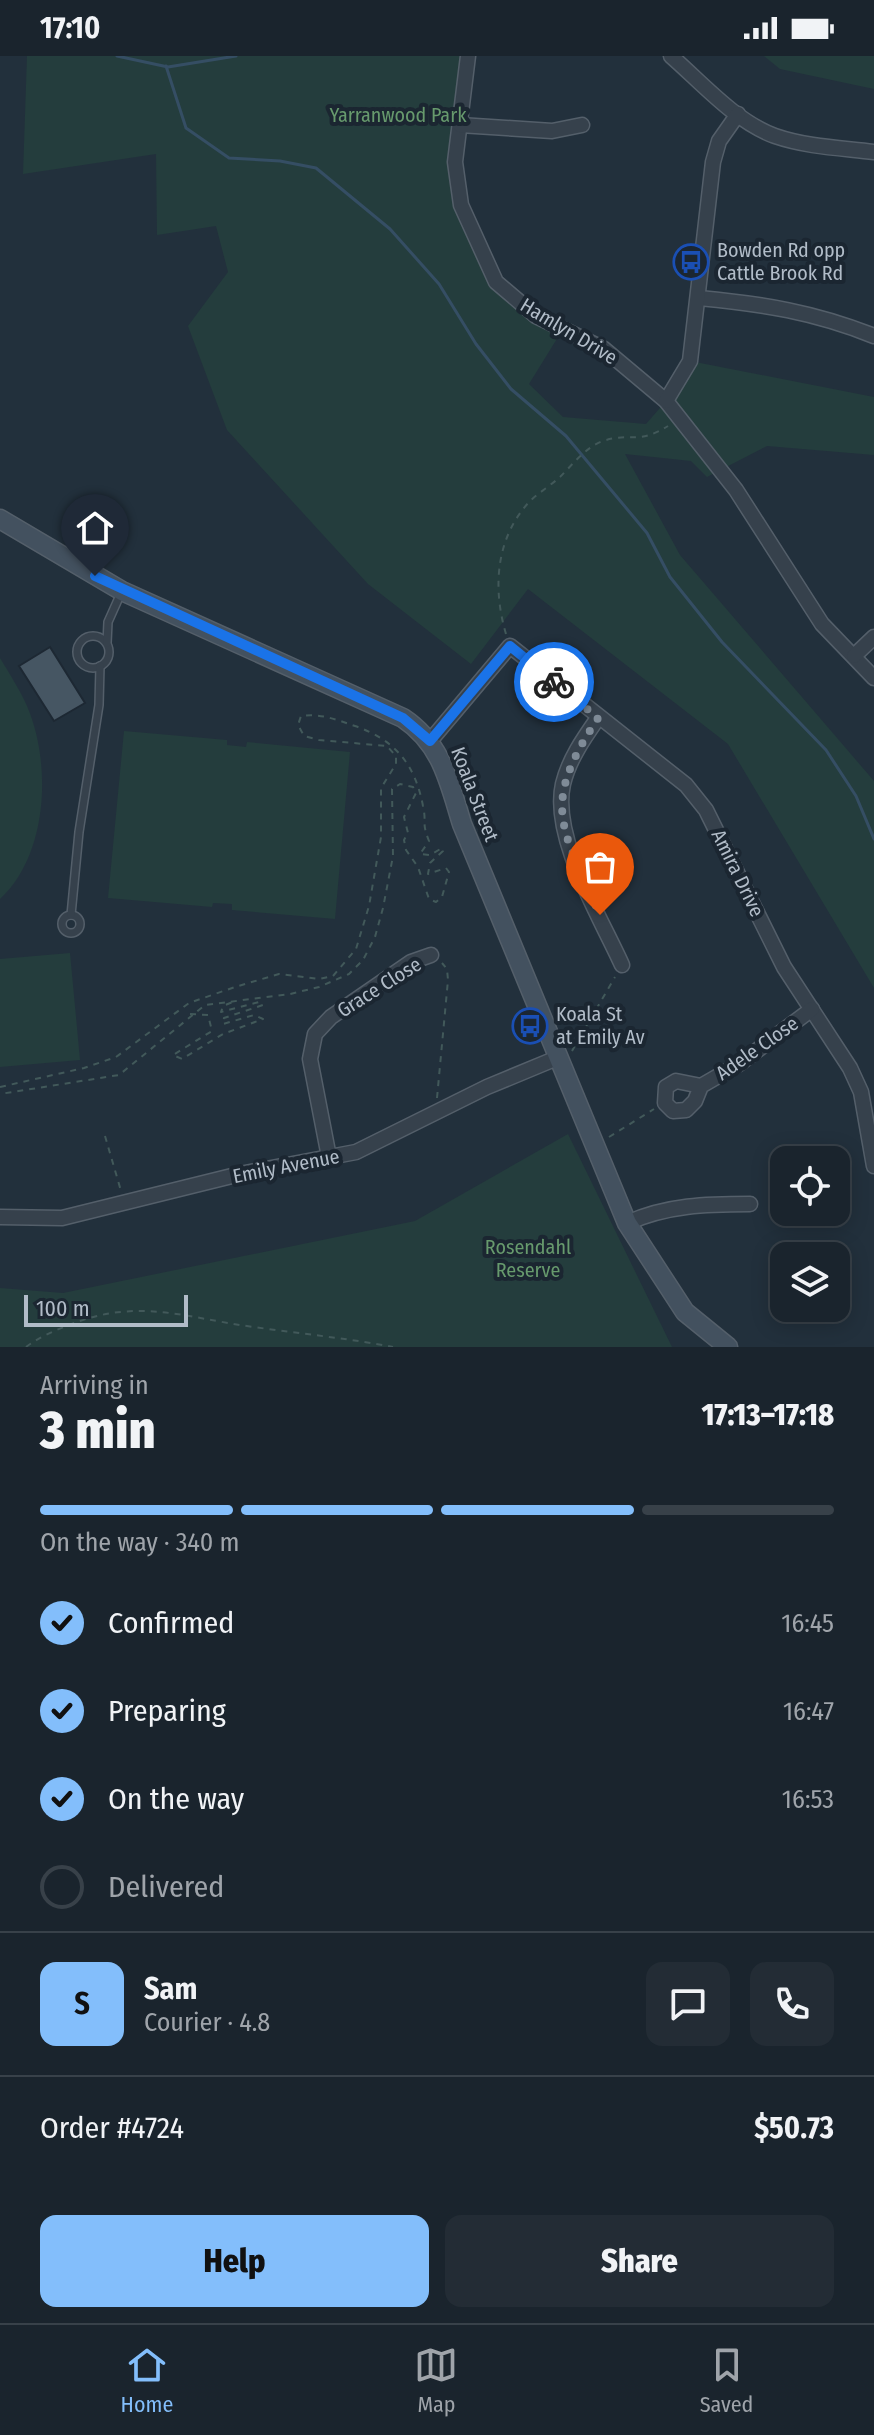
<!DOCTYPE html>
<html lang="en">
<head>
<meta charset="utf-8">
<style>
	body { margin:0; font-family:"Fira Sans Condensed",sans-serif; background:#232c35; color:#f1f3f6; height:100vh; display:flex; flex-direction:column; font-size:30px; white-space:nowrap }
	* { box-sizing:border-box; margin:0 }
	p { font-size:26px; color:#9fa4aa }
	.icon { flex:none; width:44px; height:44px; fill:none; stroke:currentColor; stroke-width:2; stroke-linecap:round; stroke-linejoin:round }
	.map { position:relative; height:1291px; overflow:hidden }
	.panel { display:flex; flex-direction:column; background:#1a242d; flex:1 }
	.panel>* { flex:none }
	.buttons { position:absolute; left:770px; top:1090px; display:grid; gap:16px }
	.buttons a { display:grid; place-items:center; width:80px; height:80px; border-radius:16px; background:#1a242d; box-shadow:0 4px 20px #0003,0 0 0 2px #384149; font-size:40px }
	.scale { position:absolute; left:24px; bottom:20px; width:164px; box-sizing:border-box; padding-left:8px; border:4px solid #b1bcc8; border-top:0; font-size:22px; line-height:28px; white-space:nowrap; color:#b1bcc8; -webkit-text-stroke:6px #1b2631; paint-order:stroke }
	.pin { position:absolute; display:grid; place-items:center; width:68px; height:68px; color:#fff; margin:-82px -34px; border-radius:50% 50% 50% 0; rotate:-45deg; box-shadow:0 0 8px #0007 }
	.pin .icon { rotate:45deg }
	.courier { position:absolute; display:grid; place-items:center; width:80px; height:80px; margin:-40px; border:6px solid #1a73e8; border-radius:50%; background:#fff; color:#222; box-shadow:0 2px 10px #0007 }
	.overview em { font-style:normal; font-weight:800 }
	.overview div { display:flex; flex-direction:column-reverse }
	.overview { display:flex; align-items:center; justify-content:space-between; height:136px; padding:0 40px }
	h1 { font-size:52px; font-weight:800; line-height:60px }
	.bar { display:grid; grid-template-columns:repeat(4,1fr); gap:12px 8px; align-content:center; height:96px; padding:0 40px }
	.bar i { height:10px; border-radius:6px; background:#384149 }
	.bar .active { background:#83befb }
	.bar p { grid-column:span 4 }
	.line { display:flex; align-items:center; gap:20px; padding:0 40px; border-top:2px solid #384149 }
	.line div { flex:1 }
	.round { display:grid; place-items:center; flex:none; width:84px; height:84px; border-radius:16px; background:#232c35 }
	ol { padding:0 40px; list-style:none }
	li { display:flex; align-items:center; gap:24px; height:88px }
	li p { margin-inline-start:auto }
	li .icon { padding:8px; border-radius:50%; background:#83befb; color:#111; stroke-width:4 }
	li:last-child { color:#9fa4aa }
	li i { width:44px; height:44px; border:4px solid #384149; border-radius:50% }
	.button { display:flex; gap:16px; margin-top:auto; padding:16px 40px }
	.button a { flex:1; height:92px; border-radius:16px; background:#83befb; color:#111; font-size:32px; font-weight:800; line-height:92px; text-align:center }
	.button a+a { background:#232c35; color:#f1f3f6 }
	.status { display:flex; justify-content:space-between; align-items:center; height:56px; padding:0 40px; background:#1a242d; direction:ltr }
	.status svg { height:22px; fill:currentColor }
	.dock { display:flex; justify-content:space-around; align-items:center; height:112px; border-top:2px solid #384149; background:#1a242d; font-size:22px; color:#9fa4aa }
	.dock a { display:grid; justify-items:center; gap:4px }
	.dock .active { color:#83befb }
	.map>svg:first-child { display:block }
	.green { fill:#243d3d }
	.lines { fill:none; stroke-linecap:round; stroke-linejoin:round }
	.stream { stroke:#354e64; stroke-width:3 }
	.building { fill:#465663; stroke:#1d2833; stroke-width:2 }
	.lane-casing { stroke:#545f6a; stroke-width:10 }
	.street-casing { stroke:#545f6a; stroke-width:17 }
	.secondary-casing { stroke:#545f6a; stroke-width:21 }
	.path { stroke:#42595a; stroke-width:2; stroke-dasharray:6 6; stroke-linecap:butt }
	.lane { stroke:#36414c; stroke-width:7 }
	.street { stroke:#36414c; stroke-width:14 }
	.secondary { stroke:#43515f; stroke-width:18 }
	.done { stroke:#7f8b97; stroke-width:8; stroke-dasharray:0 14.4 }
	.route { stroke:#1a73e8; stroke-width:10 }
	.labels { text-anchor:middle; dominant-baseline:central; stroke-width:8; stroke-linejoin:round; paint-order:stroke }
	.park-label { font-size:20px; fill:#679a6d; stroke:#1b2631 }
	.poi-label { font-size:20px; fill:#b1bcc8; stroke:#1b2631; text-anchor:start }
	.street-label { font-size:20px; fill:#b1bcc8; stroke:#1b2631 }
</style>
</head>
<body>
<div class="status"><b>17:10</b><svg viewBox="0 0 49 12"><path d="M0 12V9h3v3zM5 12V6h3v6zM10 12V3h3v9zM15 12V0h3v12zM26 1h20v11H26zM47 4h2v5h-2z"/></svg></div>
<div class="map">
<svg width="874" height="1291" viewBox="0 0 874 1291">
	<rect width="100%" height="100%" fill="#22303c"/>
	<g class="green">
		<polygon points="27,0 468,0 460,69 461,149 496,226 563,273 529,328 563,361 646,368 666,345 690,305 874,341 874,399 767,390 707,421 691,405 625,398 680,499 874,725 874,932 728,688 528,533 471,608 368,528 227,374 188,270 228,216 216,170 157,179 156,98 23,118"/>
		<polygon points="764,0 874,0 874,33 780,13"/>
		<path d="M0,602c9,15 20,32 27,48 25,58 21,149 -27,193z"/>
		<polygon points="124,675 227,684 227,689 246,691 247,686 350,696 335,863 232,854 232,848 213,847 212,851 108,842"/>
		<polygon points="70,897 80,1004 0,1011 0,903"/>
		<polygon points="568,1078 672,1291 0,1291 0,1232 63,1237 415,1165"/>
	</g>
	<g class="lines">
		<g class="stream">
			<polyline points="117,0 168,11 236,0"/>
			<polyline points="166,10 186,72 229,102 280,105 316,112 390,173 439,228 476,288 511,333 566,380 647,477 670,521 722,586 826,694 856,740 874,783"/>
		</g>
	</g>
	<polygon class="building" points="50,591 85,647 54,665 19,610"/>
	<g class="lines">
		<defs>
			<g id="lane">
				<circle cx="93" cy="596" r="16"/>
				<polyline points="107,587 108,566 121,537"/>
				<circle cx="71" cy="868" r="9"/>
				<polyline points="71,859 79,776 99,649 100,610"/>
			</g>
			<g id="street">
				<polyline points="468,0 455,106 461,149 496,226 536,260 604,293 666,345 736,434 822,568 874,622"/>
				<path d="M671,0c31,27 65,66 104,80 32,11 66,12 99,16"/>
				<polyline points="460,69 552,75 582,69"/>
				<path d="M699,242c64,6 115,14 175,38"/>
				<polyline points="666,345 690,305 713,106 719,85 738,58"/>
				<polyline points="854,600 874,581"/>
				<path d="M598,662c-14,20 -29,41 -35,66 -12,53 37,132 59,181"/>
				<polyline points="430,685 510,590 686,729 706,754 784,911 850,1012 861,1036 874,1110"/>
				<polyline points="701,1030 676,1025 666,1031 665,1047 673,1055 686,1054 695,1045 701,1030 739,1008 812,953"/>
				<polyline points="329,1101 310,1003 315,978 331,961 411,906 431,899"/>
				<polyline points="0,1161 62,1162 240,1118 356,1096 487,1031 557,1002"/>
				<path d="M627,1167c40,-18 80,-19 123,-19"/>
			</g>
			<path id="secondary" d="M0,463l122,72 281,127c39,26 46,64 59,106l165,399 58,89 43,35"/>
		</defs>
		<use href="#lane" class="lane-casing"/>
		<use href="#street" class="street-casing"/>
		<use href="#secondary" class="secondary-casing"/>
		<g class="path">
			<path d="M506,578c-14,-47 -10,-98 25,-134 9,-8 20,-15 29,-23 12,-12 27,-31 43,-36 27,-9 35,4 65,-15"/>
			<polyline points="190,958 208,959 212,975 173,999 182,1003 223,978 263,963 254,959 223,968 224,962 263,949 259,946 221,956 223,950 235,945"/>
			<polyline points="572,995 615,921"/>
			<path d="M0,1031l84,-19 32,-11 73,-54 46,-16 44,-13 40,5 14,-3 23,-27 13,-43 12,-69v-49l15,-24v-8l-9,-10 -68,-6 -15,-4 -6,-11 3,-9c20,-3 36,4 54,10 40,14 60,38 68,80 4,18 -2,15 6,35l-9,13 10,1 12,-7 1,3 -13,12 -2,11 18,-6 3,4 -7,25 -6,5 -7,-3 -11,-32 -12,-17 -2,-10 4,-7 -4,-16 12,-24 -3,-6 -13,-3 -8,5 1,67 -10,52 -8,29 -12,23 -14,14 -30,13 -29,7 -85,11 -86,70 -119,19"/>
			<polyline points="437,1042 448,924 447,913 442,907"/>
			<polyline points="105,1080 121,1135"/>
			<polyline points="609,1081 654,1053"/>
			<path d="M26,1291c13,-10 28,-16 43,-22 70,-28 116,-7 185,2 47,7 93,11 139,20"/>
		</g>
		<use href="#lane" class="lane"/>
		<use href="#street" class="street"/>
		<use href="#secondary" class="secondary"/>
	</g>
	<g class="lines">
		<path class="done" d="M554,626l44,36c-58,88 -37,108 2,197"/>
		<polyline class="route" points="95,520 403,662 430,685 510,590 554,626"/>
	</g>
	<defs>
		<symbol id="bus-ring" viewBox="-11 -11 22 22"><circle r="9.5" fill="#1b2631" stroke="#1a4fb4" stroke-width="1.5"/><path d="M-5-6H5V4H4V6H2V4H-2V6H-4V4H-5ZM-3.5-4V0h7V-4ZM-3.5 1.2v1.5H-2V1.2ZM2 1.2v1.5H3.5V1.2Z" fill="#1a4fb4"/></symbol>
	</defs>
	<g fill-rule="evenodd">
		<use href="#bus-ring" x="671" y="186" width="40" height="40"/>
		<use href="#bus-ring" x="510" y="950" width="40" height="40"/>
	</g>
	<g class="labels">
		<g class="park-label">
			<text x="398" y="59">Yarranwood Park</text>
			<text x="528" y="1191">Rosendahl<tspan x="528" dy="23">Reserve</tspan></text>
		</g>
		<g class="poi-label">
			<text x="717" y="194">Bowden Rd opp<tspan x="717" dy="23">Cattle Brook Rd</tspan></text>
			<text x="556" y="958">Koala St<tspan x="556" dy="23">at Emily Av</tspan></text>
		</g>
		<g class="street-label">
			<text transform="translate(569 275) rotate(31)">Hamlyn Drive</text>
			<text transform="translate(475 738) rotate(69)">Koala Street</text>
			<text transform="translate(738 817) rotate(64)">Amira Drive</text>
			<text transform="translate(379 931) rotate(-32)">Grace Close</text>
			<text transform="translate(757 992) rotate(-35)">Adele Close</text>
			<text transform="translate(286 1110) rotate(-11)">Emily Avenue</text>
		</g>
	</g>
</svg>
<div class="buttons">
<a><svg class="icon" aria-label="locate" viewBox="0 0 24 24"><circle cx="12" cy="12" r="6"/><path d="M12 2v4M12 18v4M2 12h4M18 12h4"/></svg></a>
<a><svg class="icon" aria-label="layers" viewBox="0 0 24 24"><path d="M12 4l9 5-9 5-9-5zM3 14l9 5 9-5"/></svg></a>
</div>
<div class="scale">100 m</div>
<div class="pin" style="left:600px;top:859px;background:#ea580c"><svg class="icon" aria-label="bag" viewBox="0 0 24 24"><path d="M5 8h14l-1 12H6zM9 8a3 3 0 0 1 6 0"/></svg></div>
<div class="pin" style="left:95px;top:520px;background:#1f2937"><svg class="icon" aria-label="home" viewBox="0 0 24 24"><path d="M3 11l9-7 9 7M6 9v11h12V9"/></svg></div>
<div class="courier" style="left:554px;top:626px"><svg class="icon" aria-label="bike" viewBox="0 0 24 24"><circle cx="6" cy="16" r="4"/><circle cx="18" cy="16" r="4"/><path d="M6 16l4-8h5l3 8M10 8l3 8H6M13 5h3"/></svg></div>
</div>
<section class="panel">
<div class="overview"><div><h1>3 min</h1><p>Arriving in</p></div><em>17:13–17:18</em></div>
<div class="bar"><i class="active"></i><i class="active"></i><i class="active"></i><i></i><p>On the way · 340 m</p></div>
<ol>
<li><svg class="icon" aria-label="check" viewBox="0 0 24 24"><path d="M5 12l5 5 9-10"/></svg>Confirmed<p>16:45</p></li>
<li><svg class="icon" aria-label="check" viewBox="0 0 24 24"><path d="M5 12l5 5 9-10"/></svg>Preparing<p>16:47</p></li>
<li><svg class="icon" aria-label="check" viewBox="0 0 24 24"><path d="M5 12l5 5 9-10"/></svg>On the way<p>16:53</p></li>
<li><i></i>Delivered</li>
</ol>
<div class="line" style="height:144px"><b class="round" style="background:#83befb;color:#111">S</b><div><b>Sam</b><p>Courier · 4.8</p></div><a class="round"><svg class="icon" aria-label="chat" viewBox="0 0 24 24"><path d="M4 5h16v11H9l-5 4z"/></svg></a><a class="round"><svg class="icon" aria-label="phone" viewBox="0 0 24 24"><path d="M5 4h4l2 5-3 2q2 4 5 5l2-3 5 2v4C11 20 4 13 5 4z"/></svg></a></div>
<div class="line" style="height:104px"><div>Order #4724</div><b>$50.73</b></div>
<div class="button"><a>Help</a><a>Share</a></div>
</section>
<nav class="dock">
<a class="active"><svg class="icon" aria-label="home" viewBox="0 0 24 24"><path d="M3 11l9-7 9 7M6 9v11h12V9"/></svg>Home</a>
<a><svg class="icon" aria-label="map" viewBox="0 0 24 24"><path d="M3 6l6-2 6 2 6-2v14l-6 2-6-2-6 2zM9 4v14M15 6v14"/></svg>Map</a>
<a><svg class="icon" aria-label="saved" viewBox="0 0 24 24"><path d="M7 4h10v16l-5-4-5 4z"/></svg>Saved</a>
</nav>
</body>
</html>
